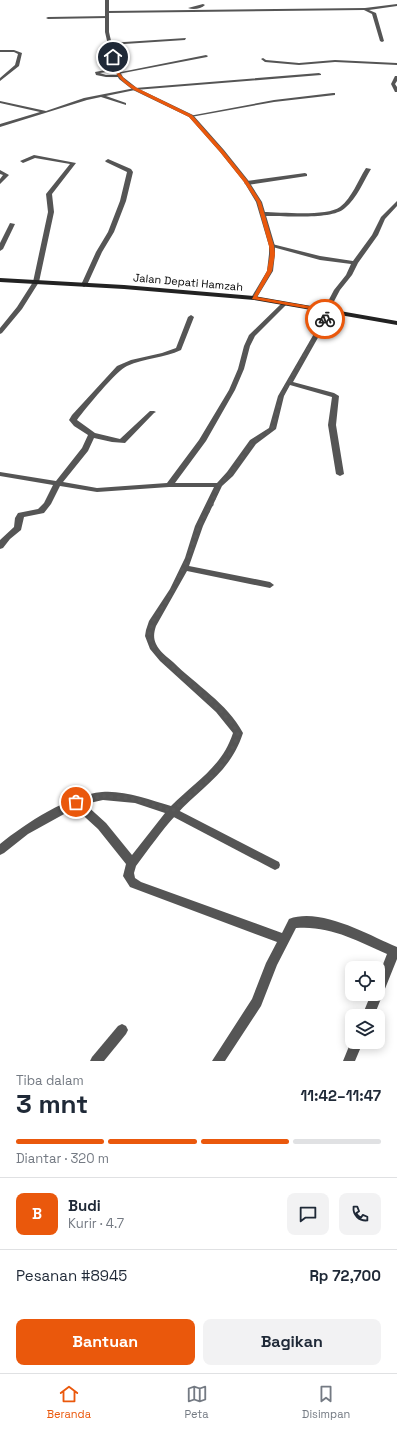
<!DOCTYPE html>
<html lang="id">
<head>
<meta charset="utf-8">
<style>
	body { margin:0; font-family:"Space Grotesk",sans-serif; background:#f2f2f3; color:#1f2937; height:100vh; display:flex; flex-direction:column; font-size:15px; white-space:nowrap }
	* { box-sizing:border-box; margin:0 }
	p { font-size:13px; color:#747a83 }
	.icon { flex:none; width:22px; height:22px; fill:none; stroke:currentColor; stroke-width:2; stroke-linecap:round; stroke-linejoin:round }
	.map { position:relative; height:1061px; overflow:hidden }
	.drawer { display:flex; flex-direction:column; background:#fff; flex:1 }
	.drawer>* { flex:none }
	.buttons { position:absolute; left:345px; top:961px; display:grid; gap:8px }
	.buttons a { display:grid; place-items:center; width:40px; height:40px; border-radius:8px; background:#fff; box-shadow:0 2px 10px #0003; font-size:20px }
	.pin { position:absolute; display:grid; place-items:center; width:34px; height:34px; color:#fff; margin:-17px; border:2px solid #fff; border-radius:50%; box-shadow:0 1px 4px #0007 }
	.courier { position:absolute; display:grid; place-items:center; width:40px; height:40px; margin:-20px; border:3px solid #ea580c; border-radius:50%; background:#fff; color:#222; box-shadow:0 1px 5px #0007 }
	.overview em { font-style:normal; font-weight:800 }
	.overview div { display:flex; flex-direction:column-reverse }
	.overview { display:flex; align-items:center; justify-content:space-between; height:68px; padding:0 16px }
	h1 { font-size:26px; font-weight:800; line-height:30px }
	.bar { display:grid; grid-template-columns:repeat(4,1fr); gap:6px 4px; align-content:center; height:48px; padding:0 16px }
	.bar i { height:5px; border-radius:3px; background:#e0e1e3 }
	.bar .on { background:#ea580c }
	.bar p { grid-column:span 4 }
	.line { display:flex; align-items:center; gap:10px; padding:0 16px; border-top:1px solid #e0e1e3 }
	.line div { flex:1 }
	.round { display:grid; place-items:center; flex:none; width:42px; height:42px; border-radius:8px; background:#f2f2f3 }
	.action { display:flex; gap:8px; margin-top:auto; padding:8px 16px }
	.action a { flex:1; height:46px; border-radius:8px; background:#ea580c; color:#fff; font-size:16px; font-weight:800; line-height:46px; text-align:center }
	.action a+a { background:#f2f2f3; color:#1f2937 }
	.menu { display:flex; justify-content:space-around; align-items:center; height:56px; border-top:1px solid #e0e1e3; background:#fff; font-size:11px; color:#747a83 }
	.menu a { display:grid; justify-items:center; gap:2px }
	.menu .on { color:#ea580c }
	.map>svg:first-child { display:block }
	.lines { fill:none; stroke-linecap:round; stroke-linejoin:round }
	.service { fill:#555; fill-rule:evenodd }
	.minor { fill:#555; fill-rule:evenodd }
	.tertiary { fill:#555; fill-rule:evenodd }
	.secondary { fill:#222; fill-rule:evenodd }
	.route { fill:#ea580c }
	.done { stroke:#595959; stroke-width:4; stroke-dasharray:0 7.2 }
	.labels { text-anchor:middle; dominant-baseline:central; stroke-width:3.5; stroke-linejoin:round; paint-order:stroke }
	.far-street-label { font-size:11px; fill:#000; stroke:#fff }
</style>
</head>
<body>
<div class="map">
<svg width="397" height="1061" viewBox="0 0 397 1061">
	<rect width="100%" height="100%" fill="#fff"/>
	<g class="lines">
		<polygon class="service" points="172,807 279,862 280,865 279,868 275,870 271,868 168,814 167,811 168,808"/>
		<g class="minor">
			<path d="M203,4l2,1c-4,4 -12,5 -17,3z"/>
			<polygon points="397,4 397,6 369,10 376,13 384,41 382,42 380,41 372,14 364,10 107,13 105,12 107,11 365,8"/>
			<polygon points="109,16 108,18 48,19 46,18 48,17"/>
			<polygon points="186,38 185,40 109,45 107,44 109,43"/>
			<polygon points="0,50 14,50 22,53 19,66 0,81 0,78 15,65 18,54 14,52 0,52"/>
			<polygon points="206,55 208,56 207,57 118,74 116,73"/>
			<polygon points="263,58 266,60 299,63 335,60 397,63 397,65 335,62 299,65 265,62 261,59"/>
			<polygon points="116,68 118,68 118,70 100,73 106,75 121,75 121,77 106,77 96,75 95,72"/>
			<polygon points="319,73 321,74 321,75 135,90 106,96 126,103 126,105 101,97 87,100 0,127 0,124 40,112 0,103 0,101 46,111 84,98 135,88"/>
			<polygon points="395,76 397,76 397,81 395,84 397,87 397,92 395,92 391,84"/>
			<polygon points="333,93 335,93 335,95 274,102 191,117 189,116 274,100"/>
			<polygon points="34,155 76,163 52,194 54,212 39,282 22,309 2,333 0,334 0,328 17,307 33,282 48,212 46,194 70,164 35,158 23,163 20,161"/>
			<polygon points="108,159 131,169 133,172 126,201 114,232 102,252 87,285 84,287 81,285 96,252 108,232 120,201 127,172 106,162 105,161"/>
			<path d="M366,168l5,1c-8,13 -14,29 -26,39 -14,13 -63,7 -82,8l-3,-2 3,-2c18,0 63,5 77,-5 12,-9 18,-27 26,-39z"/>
			<polygon points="0,170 9,175 0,184 0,179 3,175 0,174"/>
			<polygon points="305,173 307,174 307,176 247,185 244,183 247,181"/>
			<path d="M397,201v5l-12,13 -7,16 -20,28 -6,12 -12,15 -10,19 3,2 -40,71 41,11 5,3 -3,29 8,49 -4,2 -4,-2 -8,-49 4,-28 -42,-12 -6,11 -8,33 -20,15 -23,32 -11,10 -19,40 -14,40 81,16 4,3 -4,3 -83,-17 -31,55c-2,6 -3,12 0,18 3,7 11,13 17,18 23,23 54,41 70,71 -13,40 -41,53 -67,82 -15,16 -27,34 -40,51l-2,7 1,5 6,4 141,51 7,-14c32,-12 79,16 108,28v12l-23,57h-12l9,-22h7v-17l9,-23c-29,-13 -58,-29 -91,-26l-19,37 -16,41 -36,55h-13l40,-62 14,-36 11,-21 -147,-55 -7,-11 3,-12 -28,-35 -23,-21 -47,26 -24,19 -4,2v-11c26,-21 69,-49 102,-52 22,-2 48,8 69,14 24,-24 51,-39 62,-73l-17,-21 -56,-51 -10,-12 -5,-13 1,-6 3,-9 21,-32 15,-31 10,-32 19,-39h-45l-72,5 -37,-6 -9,18 -7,9 -20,4 -3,13 -11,9 -7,9 -3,1v-9l14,-13 1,-9 3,-5 20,-4 6,-6 9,-18 -53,-9v-4l56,9 26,-33 6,-13 -14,-9 -5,-6 3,-5 45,-49 14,-6 31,-7 14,-5 12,-31 3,-2 3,2 -13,33c-17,8 -36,8 -54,16 -10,4 -42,43 -50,54l18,13 25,6 30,-28h4l2,1 -2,1 -29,30 -13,-1 -18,-4 -6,13 -25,31 34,6 70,-5 32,-43 30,-50 9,-21 6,-23 5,-11 34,-33h4v2l-32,32 -5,10 -6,23 -9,21 -29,51 -31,42h42l10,-11 23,-32 19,-12 9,-32 48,-83 -3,-2 11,-21 12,-15 5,-11 -31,-4 -51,-14 3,-2 48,12 33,5 19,-26 9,-18zM103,800l32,3 30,10 -33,42 -26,-32 -21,-19z"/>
			<polygon points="10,223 15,224 3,249 0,251 0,243"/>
			<polygon points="122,1024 126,1026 128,1030 126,1034 104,1061 90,1061 92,1057 118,1026"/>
			<polygon points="352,1039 352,1042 363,1042 355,1061 343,1061"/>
		</g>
		<polygon class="tertiary" points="105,0 109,0 109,32 117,67 123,77 137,88 193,115 224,150 248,180 262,202 275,246 275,254 273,271 256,299 254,300 251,298 267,271 269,254 269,246 256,202 244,182 220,152 189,117 133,90 119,79 113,67 105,32"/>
		<polygon class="secondary" points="0,278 124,285 254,296 397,321 397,325 254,300 124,289 0,282"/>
	</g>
	<path class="route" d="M113,56l2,1c2,17 8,22 22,31l55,27 31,35 24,30 14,22 13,44 1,8 -3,17 -15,26 75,13 -5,10 -4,-1 4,-7 -75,-13 15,-28 3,-17 -1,-8 -12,-44 -13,-20 -24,-30 -31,-35 -55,-27c-14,-10 -20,-15 -22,-33z"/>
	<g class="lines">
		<path class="done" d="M76,802l27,-6 32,3 37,12c24,-21 59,-45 66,-78l-7,-11 -18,-19 -46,-41 -15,-17 -3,-8 1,-7 4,-11 14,-20 20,-41 11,-32 12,-20 8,-21 11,-11 23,-32 19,-13 9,-33 44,-77"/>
	</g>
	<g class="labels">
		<g class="far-street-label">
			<text transform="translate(188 282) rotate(5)">Jalan Depati Hamzah</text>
		</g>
	</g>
</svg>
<div class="buttons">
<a><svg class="icon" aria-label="locate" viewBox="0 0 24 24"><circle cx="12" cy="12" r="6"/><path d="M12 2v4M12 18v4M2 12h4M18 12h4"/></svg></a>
<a><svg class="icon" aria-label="layers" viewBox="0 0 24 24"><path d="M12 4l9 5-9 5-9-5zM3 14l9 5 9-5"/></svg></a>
</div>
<div class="pin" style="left:76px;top:802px;background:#ea580c"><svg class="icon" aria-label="bag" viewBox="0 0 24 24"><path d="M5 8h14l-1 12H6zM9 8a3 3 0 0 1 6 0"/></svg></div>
<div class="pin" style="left:113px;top:57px;background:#1f2937"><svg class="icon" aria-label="home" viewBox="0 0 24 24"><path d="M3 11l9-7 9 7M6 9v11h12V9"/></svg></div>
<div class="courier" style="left:325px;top:319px"><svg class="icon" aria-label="bike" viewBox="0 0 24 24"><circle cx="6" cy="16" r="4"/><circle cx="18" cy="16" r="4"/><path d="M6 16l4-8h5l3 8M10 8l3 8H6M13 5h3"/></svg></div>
</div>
<section class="drawer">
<div class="overview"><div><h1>3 mnt</h1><p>Tiba dalam</p></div><em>11:42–11:47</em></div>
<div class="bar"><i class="on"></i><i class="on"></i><i class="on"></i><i></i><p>Diantar · 320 m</p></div>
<div class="line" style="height:72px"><b class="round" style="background:#ea580c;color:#fff">B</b><div><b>Budi</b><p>Kurir · 4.7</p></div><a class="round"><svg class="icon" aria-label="chat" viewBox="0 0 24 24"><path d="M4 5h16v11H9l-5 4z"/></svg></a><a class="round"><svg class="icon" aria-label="phone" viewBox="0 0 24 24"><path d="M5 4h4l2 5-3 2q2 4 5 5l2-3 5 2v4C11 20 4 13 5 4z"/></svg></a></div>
<div class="line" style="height:52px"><div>Pesanan #8945</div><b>Rp 72,700</b></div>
<div class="action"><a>Bantuan</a><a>Bagikan</a></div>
</section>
<nav class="menu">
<a class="on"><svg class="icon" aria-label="home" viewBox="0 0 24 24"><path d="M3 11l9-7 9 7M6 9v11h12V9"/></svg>Beranda</a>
<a><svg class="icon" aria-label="map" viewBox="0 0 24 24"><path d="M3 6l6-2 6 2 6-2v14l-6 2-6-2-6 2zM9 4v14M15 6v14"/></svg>Peta</a>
<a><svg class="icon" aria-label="saved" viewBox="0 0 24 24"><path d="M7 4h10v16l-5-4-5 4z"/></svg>Disimpan</a>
</nav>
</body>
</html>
